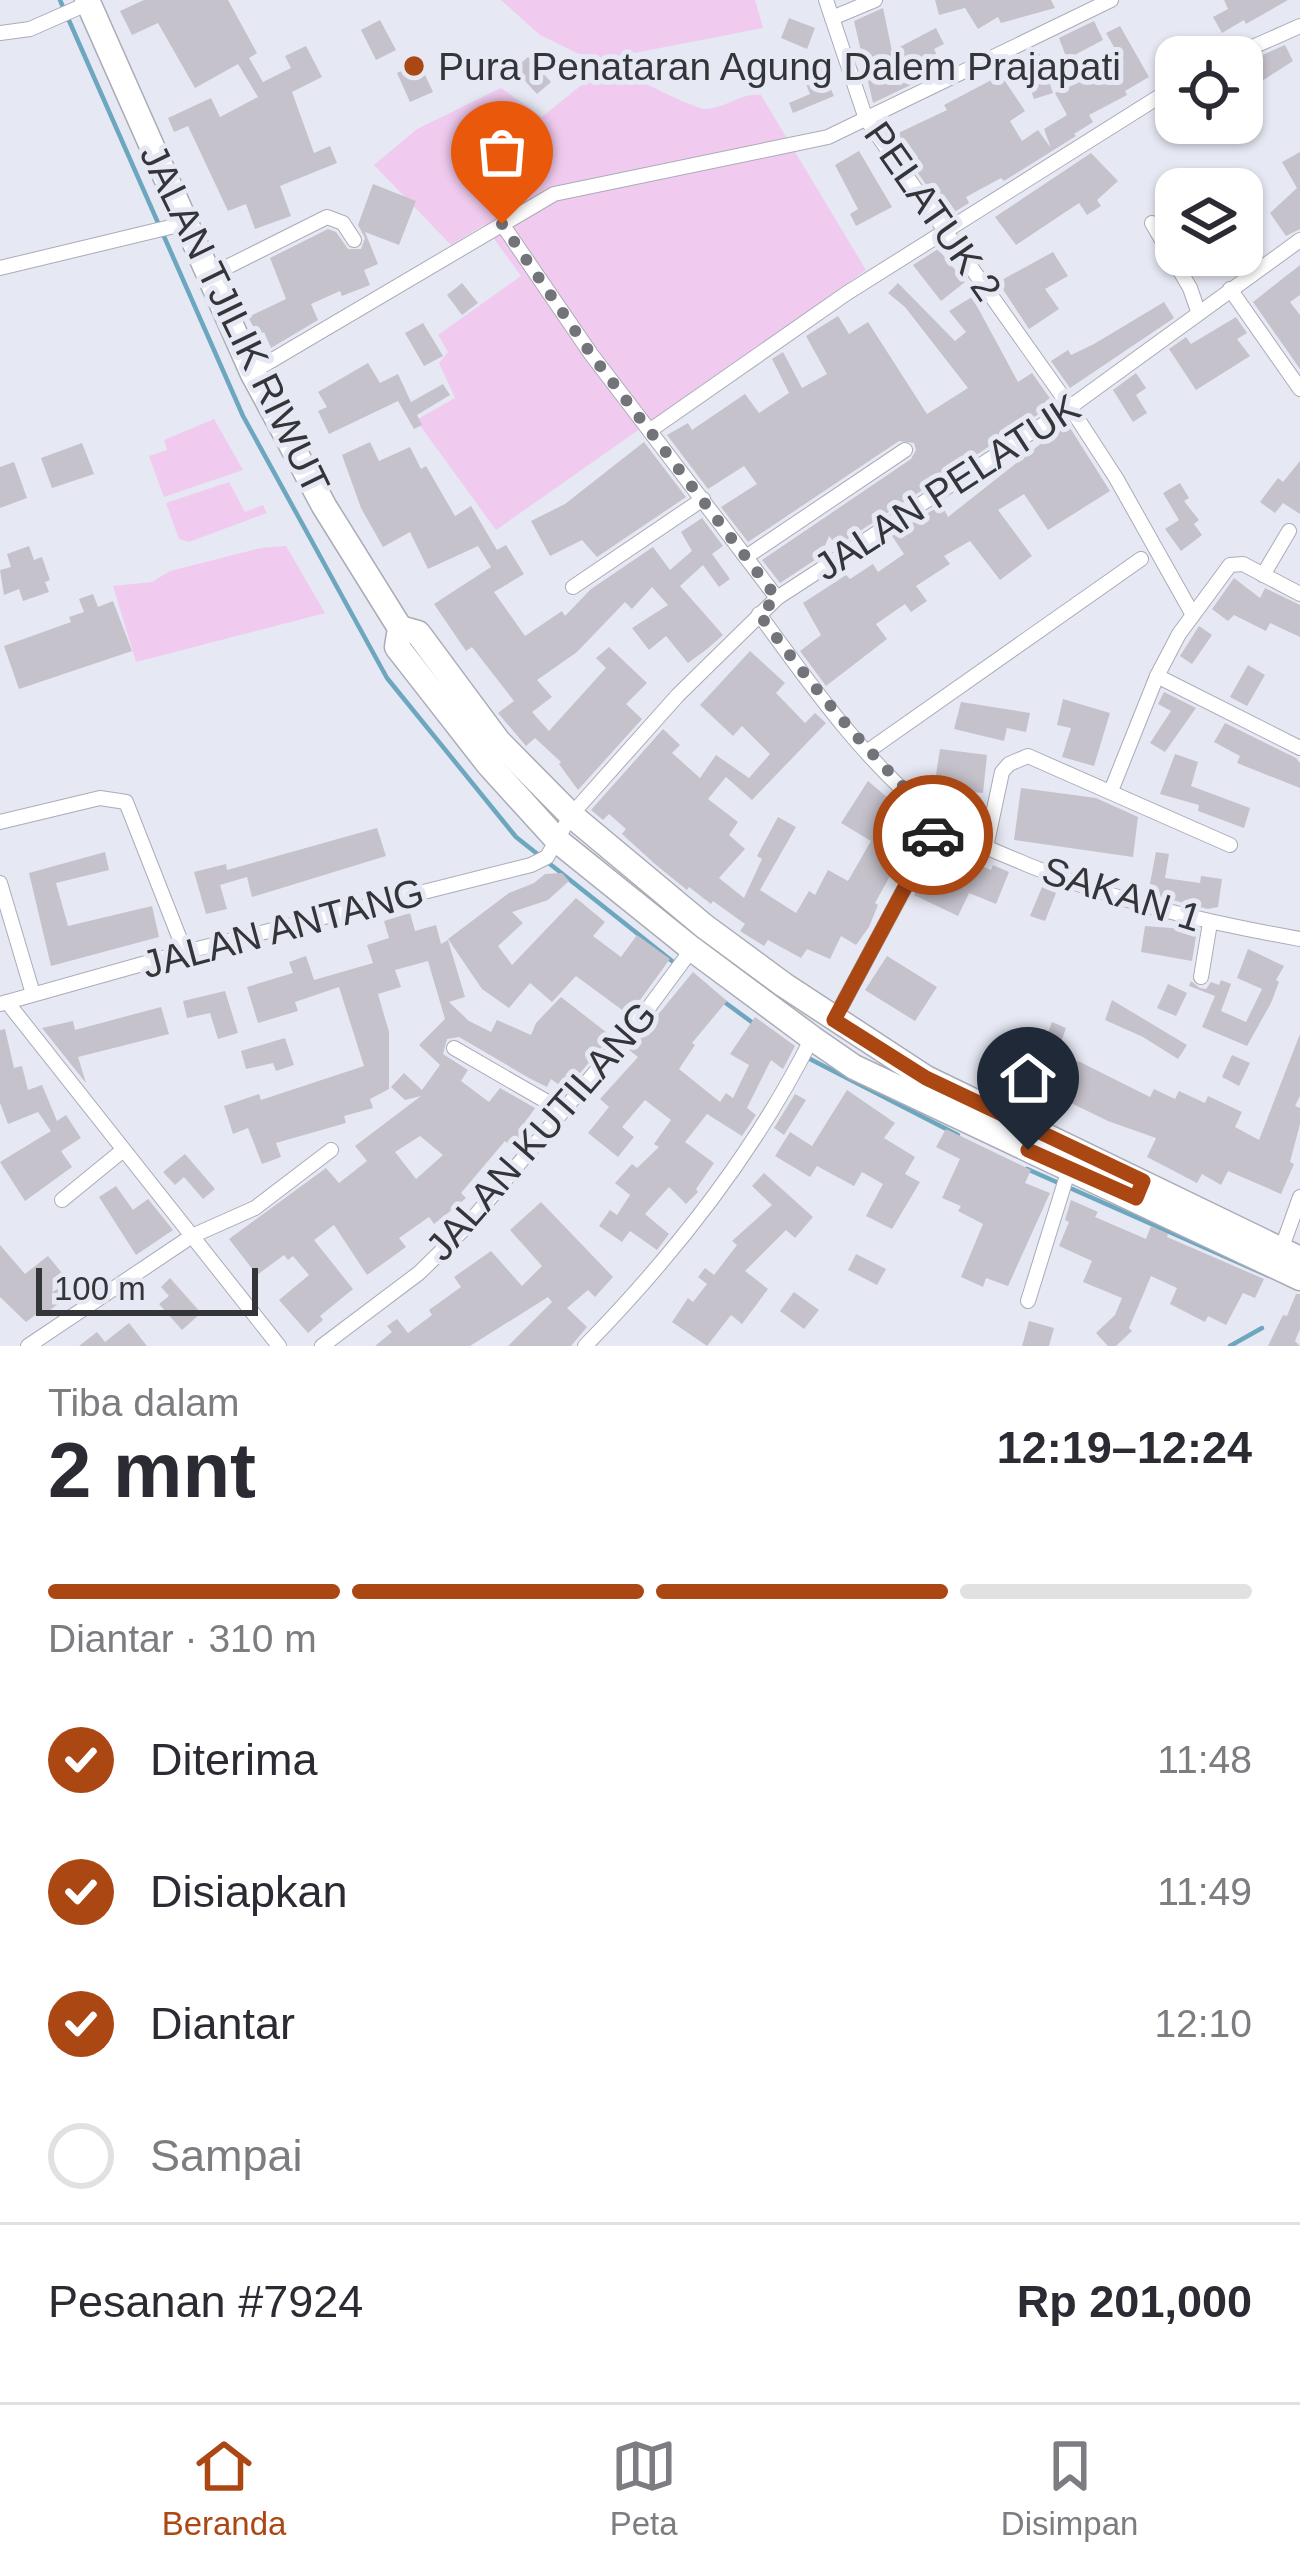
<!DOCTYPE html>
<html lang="id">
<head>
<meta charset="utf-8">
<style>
	body { margin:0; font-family:Helvetica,sans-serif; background:#f7f7f7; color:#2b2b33; height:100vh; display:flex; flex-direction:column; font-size:45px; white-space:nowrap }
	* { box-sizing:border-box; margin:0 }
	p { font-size:39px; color:#7c7c81 }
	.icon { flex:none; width:66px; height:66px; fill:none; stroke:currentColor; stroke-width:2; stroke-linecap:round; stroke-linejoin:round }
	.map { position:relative; height:1346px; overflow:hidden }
	.sheet { display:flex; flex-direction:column; background:#fff; flex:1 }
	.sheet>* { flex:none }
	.buttons { position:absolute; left:1155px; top:36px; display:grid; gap:24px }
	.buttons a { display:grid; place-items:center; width:108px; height:108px; border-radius:24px; background:#fff; box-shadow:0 3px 9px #0004; font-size:60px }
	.scale { position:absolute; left:36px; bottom:30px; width:222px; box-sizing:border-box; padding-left:12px; border:6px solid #343539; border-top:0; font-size:33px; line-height:42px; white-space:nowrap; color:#343539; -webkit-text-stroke:9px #e6e8f3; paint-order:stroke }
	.pin { position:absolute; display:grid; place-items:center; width:102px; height:102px; color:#fff; margin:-123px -51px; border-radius:50% 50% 50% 0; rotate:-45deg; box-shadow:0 0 12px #0007 }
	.pin .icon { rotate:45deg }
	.courier { position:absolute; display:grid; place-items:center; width:120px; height:120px; margin:-60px; border:9px solid #ab4713; border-radius:50%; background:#fff; color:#222; box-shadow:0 3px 15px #0007 }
	.head em { font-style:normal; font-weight:700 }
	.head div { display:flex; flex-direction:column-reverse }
	.head { display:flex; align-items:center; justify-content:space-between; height:204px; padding:0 48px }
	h1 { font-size:78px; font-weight:700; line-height:90px }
	.bar { display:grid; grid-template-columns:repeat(4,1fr); gap:18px 12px; align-content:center; height:144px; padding:0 48px }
	.bar i { height:15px; border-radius:9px; background:#e1e1e2 }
	.bar .on { background:#ab4713 }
	.bar p { grid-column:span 4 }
	.line { display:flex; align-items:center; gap:30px; padding:0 48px; border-top:3px solid #e1e1e2 }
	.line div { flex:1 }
	ol { padding:0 48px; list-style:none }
	li { display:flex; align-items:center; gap:36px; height:132px }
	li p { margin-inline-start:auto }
	li .icon { padding:12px; border-radius:50%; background:#ab4713; color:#fff; stroke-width:4 }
	li:last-child { color:#7c7c81 }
	li i { width:66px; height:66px; border:6px solid #e1e1e2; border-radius:50% }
	.tab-bar { display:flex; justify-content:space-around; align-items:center; height:168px; border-top:3px solid #e1e1e2; background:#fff; font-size:33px; color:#7c7c81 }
	.tab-bar a { display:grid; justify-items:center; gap:6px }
	.tab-bar .on { color:#ab4713 }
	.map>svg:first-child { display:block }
	.green { fill:#f1cbef }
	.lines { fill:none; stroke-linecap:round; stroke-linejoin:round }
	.stream { stroke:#6da6bf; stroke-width:4.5 }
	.building { fill:#c6c2cc; fill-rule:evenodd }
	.street-casing { stroke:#aaacb6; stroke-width:16 }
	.highway-casing { stroke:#aaacb6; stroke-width:27 }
	.street { stroke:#fff; stroke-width:14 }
	.highway { stroke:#fff; stroke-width:24 }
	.done { stroke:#72747a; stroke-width:12; stroke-dasharray:0 21.6 }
	.route { stroke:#ab4713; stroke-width:15 }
	.poi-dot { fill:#ab4713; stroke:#e6e8f3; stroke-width:4.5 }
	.labels { text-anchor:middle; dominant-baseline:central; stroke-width:10; stroke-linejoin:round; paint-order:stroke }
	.poi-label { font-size:39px; fill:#343539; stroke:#e6e8f3; text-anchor:start }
	.street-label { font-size:39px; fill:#343539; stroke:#e6e8f3 }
</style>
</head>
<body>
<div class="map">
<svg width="1300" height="1346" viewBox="0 0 1300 1346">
	<rect width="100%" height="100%" fill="#e6e8f3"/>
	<g class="green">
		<polygon points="501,0 755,0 763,28 593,61 540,35"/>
		<path d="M619,72c18,6 75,38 88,37 19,-1 33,-16 54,-14l105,175 -370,260 -80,-110 39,-22 -16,-35 9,-11 -10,-17 83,-59 -37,-51 -33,20 -77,-80 43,-36 84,-41 41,29 48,-39z"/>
		<polygon points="214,419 243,470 164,497 149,456 167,450 164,440"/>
		<polygon points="229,482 245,512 263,505 267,513 189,542 179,539 166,503"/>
		<polygon points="286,546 325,613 136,662 113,586 152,582 170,571 261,548"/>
	</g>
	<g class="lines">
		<g class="stream">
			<polyline points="60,0 243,416 387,678 516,837 672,961"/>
			<polyline points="723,1001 753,1023"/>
			<polyline points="808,1058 958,1135"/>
			<polyline points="1027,1169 1269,1276"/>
			<polyline points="1230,1346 1262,1328"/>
		</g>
	</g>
	<g class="building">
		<polygon points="144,0 228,0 257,53 249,58 263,82 291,68 285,56 306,46 322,77 292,92 314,153 330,146 337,163 280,186 291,216 255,229 246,204 228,211 188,126 174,132 168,118 211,98 220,117 258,97 238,64 195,88 158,23 132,35 120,11"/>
		<polygon points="935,0 1051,0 1055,8 1001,23 998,17 978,29 965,8 939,15"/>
		<polygon points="1224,0 1288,0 1246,24 1244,20 1222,33 1213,17 1228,9"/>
		<polygon points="883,8 892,51 936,28 944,44 934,49 944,69 873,103 854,21"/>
		<polygon points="789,18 815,28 807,49 781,38"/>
		<polygon points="380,20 396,50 376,60 361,30"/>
		<polygon points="1094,21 1103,40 1067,59 1059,38"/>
		<polygon points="1120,26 1149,77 1125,91 1127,95 1089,115 1093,122 1074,134 1076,136 1004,181 1001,178 966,197 969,203 948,216 892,136 947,110 944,105 1001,75 1025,111 1010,121 1022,141 1038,130 1051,148 1044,129 1067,115 1055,93 1123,63 1106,33"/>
		<polygon points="1285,45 1293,61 1257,84 1251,72 1260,68 1255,58"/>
		<polygon points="1039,53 1053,93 1034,99 1020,60"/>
		<polygon points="804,56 795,76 776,84 770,69"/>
		<polygon points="827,56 835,78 827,81 834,96 793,113 789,103 810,94 800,69"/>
		<polygon points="528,57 551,82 537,94 514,69"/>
		<polygon points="419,62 433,92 410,102 397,73"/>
		<polygon points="859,151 892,207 856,226 850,214 858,209 835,165"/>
		<polygon points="1300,152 1300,229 1286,236 1270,213 1297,188 1282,162"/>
		<polygon points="1091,153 1118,181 1097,200 1101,206 1087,215 1079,203 1016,245 995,217"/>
		<polygon points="373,184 416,201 399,245 365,232 378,264 364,270 370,285 342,296 340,291 311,304 318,320 271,348 264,332 258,335 248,317 286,299 270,258 328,229 336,232 348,249 361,249 365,238 358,225"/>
		<polygon points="938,249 965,282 941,301 913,265"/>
		<polygon points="1053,252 1068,276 1045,289 1059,309 1029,329 998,282"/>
		<polygon points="1300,265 1300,295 1290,302 1300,315 1300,369 1253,302"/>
		<polygon points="462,283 478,303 462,315 447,295"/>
		<polygon points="898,283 955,341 966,332 949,311 972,297 1018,382 1032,373 1054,404 837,546 829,536 821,556 780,583 762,560 911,459 916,450 914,443 899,441 748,542 721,507 757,484 744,466 708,489 667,435 688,423 692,430 745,394 759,413 789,393 772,359 783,352 802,388 827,374 806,336 838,316 849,334 868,322 927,414 968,388 905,307 888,293"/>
		<polygon points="1164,302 1174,318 1070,388 1051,361 1068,350 1071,355 1094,344"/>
		<polygon points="1236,317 1247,333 1237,339 1250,356 1196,390 1169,349 1186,337 1191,344"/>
		<polygon points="423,323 443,356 424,366 405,333"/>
		<polygon points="368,363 380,383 398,374 411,402 443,384 450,395 417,415 422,425 414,429 398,401 329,434 318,411 327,407 318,392"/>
		<polygon points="1136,373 1146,388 1136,395 1147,413 1133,422 1113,390"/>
		<polygon points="1067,423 1110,491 1048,530 1024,494 998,510 1032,556 1000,580 970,541 944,556 950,564 916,586 927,601 911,612 905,604 876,624 887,639 826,686 800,651 821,635 803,603 846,575 850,579 873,564 878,572 904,554 892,536 936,508 939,512 944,509 948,517"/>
		<polygon points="370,442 379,461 410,447 421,469 426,466 455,516 471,506 497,550 506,545 524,574 494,592 525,636 562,611 565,616 591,589 653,547 670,570 692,551 681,532 702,518 723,546 712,554 730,579 719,587 703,565 680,586 723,635 707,649 688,663 666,636 649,650 632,628 668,605 652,587 632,609 625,602 577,652 537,680 552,697 532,712 549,731 606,668 596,658 609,647 647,683 626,704 642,719 578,790 559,764 561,762 535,738 526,746 498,713 514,701 472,647 466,651 434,604 491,567 478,546 428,569 410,532 383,547 361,508 342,455"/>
		<polygon points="644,442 686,497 597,557 582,540 550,556 531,521 565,504"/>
		<polygon points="82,443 94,474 52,488 41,458"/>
		<polygon points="1300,461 1300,514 1283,503 1275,513 1260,502 1278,478 1283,482"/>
		<polygon points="14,462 27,498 0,508 0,467"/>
		<polygon points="1180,483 1189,498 1184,501 1199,520 1194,524 1202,535 1181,551 1165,529 1179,520 1163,493"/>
		<polygon points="29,546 34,560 42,557 50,580 45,582 49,592 23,601 19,589 4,595 0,570 11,567 7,554"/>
		<polygon points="1234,578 1260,598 1265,588 1300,605 1300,637 1270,623 1266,631 1234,615 1228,621 1212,609"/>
		<polygon points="93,594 98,607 113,601 132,651 19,689 4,646 71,622 69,617 84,612 79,599"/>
		<polygon points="1199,626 1212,635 1192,664 1180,656"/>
		<polygon points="750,651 785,683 776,693 805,723 815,713 826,723 752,800 726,777 708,799 738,822 729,835 745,849 719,878 744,898 762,859 757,856 778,817 796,827 760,890 796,913 809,891 815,895 828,870 848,881 871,841 841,823 868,781 922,827 904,862 899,860 875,903 878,905 869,927 856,945 841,936 830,959 807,949 801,958 768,940 764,946 740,931 745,924 713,901 711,904 689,887 687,890 655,864 622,834 626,829 609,814 603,820 591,810 663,729 680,745 672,753 700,778 716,755 749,778 770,754 742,726 733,736 700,705"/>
		<polygon points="1248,665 1265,675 1247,706 1230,697"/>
		<polygon points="1164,692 1196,708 1165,752 1150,743 1171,711 1158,704"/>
		<polygon points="1063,699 1110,713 1094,766 1062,757 1071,728 1057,725"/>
		<polygon points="961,702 1030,713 1026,732 1007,728 1004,741 954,729"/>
		<polygon points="1225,723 1296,758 1300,763 1300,788 1237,763 1240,756 1214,742"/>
		<polygon points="940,749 987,755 983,793 973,792 973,799 958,797 960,793 935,781"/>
		<polygon points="1175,754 1198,762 1191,786 1250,808 1244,828 1198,811 1199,805 1160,794"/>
		<polygon points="1021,788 1096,798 1138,817 1133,857 1014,840"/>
		<polygon points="377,828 386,856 252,897 247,877 220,885 227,909 206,914 194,872 226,864 227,870"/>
		<polygon points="939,847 991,870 993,865 1009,872 996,904 969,893 958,916 914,895"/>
		<polygon points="105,852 109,870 56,883 68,926 152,906 159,937 51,966 29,873"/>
		<polygon points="1156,852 1169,854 1165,878 1200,883 1201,876 1222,879 1218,907 1208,909 1148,894"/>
		<polygon points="562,873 569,881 548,900 512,912 523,923 498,946 512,965 576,898 605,922 593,936 621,957 637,935 670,959 629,1015 576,976 552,1002 530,983 509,1008 482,989 448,939 509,893 534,883 545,874"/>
		<polygon points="1042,887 1056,893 1045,921 1030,916"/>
		<path d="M410,913l5,18 21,-6 5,19 7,-4 17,57 -16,5 20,19 22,11 6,-12 34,15 5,-12 25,-26 50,39 -45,54 -15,-11 -4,8 -18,-9 -70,-41 -12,2 -4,15 25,16 -7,11 28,21 11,-14 35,20 -13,19 5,4 -13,17 -9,-7 -44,52 5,5 -13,11 -19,15 -5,-7 -30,21 7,9 -39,28 -33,-50 -20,15 39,49 -33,27 3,4 -15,13 -29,-33 30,-25 -16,-19 -5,4 -4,-5 -27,20 -28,-36 97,-71 13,15 28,-22 -12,-15 66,-50 -16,4 -14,-13 13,-14 18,17 18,-25 -21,-20 26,-26 -17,-58 -33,9 6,17 -23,7 11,38v57l-19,10 3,9 -29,8 2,7 -70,20 5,14 -19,7 -14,-36 -15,6 -9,-28 35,-12 2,6 103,-34 -25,-79 -44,15 3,9 -40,12 -11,-36 46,-14 -4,-11 17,-6 8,24 59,-17 -6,-18 22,-7 -5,-17zM420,1136l23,19 -27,24 -21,-27z"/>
		<polygon points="1145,926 1197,930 1192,961 1141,952"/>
		<polygon points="1248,949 1284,966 1276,980 1279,982 1271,1003 1247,1046 1202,1027 1215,996 1189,986 1191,981 1200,988 1206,989 1211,982 1219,985 1221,980 1231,984 1221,1011 1246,1022 1262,989 1237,978"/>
		<polygon points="887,956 937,987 915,1021 865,990"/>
		<polygon points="693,972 727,1001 692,1043 695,1045 679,1069 720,1102 726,1093 733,1098 749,1065 730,1054 755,1017 795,1046 783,1069 771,1060 747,1108 756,1115 742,1136 707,1114 685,1142 714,1163 696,1189 698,1192 686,1204 669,1187 645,1214 669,1234 657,1250 630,1231 622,1242 599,1226 610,1210 617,1215 630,1195 615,1183 632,1164 637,1168 659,1147 654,1144 671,1120 645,1100 622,1127 634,1137 618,1157 588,1133 609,1107 600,1099 638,1057 629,1050"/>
		<polygon points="1168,984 1187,993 1176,1016 1157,1008"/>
		<polygon points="225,991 238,1033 218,1039 210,1013 187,1018 183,1001"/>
		<polygon points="1112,1000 1187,1045 1178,1059 1143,1037 1105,1020"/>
		<polygon points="161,1007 169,1034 78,1057 86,1083 42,1028 73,1021 75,1030"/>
		<polygon points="1052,1022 1066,1028 1056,1056 1080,1062 1150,1097 1154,1089 1175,1099 1179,1091 1205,1103 1208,1096 1242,1112 1235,1127 1259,1140 1300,1034 1300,1096 1295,1106 1300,1108 1300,1124 1290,1162 1294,1164 1281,1194 1228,1171 1221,1185 1202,1174 1197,1183 1147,1157 1156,1138 1108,1121 1007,1072 1016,1052 1038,1059"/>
		<polygon points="5,1029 14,1068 22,1066 28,1090 42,1085 57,1121 66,1115 81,1138 61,1151 72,1167 25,1201 0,1162 51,1131 38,1112 8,1124 0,1103 0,1030"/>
		<polygon points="285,1038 294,1065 276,1071 273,1063 246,1069 241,1051"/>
		<polygon points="1232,1055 1250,1063 1239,1086 1222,1077"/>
		<polygon points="847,1090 895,1123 884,1138 915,1157 905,1174 920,1182 892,1229 866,1216 883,1184 862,1172 854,1186 817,1166 810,1177 775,1156 790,1132 812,1146"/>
		<polygon points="795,1094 806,1100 784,1135 774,1128"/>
		<polygon points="946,1129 1031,1170 1025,1183 1050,1193 1008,1286 986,1278 983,1287 961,1277 983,1224 958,1211 961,1206 942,1198 960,1159 936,1147"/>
		<polygon points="185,1154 215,1189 203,1199 184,1177 175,1185 163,1172"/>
		<polygon points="764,1173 813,1217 795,1238 786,1230 745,1271 768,1289 742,1324 731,1315 707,1346 672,1322 688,1298 693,1302 707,1284 698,1277 705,1268 714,1275 737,1245 732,1241 772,1205 752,1186"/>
		<polygon points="116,1186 133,1210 148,1199 173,1230 136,1255 99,1197"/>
		<polygon points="1071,1200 1098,1212 1095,1217 1146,1239 1151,1226 1168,1234 1167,1237 1264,1279 1255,1298 1243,1293 1226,1325 1208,1316 1205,1322 1170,1304 1177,1288 1151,1276 1129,1328 1132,1331 1116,1346 1108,1346 1096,1333 1115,1315 1122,1298 1083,1282 1092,1261 1059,1246 1069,1222 1065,1220"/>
		<polygon points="541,1202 613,1277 595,1297 588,1290 567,1308 587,1327 571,1346 508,1346 552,1302 548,1297 470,1346 375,1346 392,1332 387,1326 397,1319 408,1333 432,1315 429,1310 461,1287 454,1277 491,1251 522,1286 542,1266 510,1230"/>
		<polygon points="0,1245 25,1274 48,1256 76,1290 45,1314 42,1310 26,1322 0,1297"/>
		<polygon points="856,1254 886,1269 877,1285 848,1270"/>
		<polygon points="170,1278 201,1313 182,1330 159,1304 169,1296 161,1287"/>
		<polygon points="794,1292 819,1310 804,1329 780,1311"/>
		<polygon points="1296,1294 1300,1294 1300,1329 1295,1341 1300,1346 1268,1346 1283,1315 1287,1316"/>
		<polygon points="1029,1321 1054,1328 1049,1346 1022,1346"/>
		<polygon points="129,1323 147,1346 79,1346 97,1332 105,1342"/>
	</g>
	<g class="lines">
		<defs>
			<g id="street">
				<polyline points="826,0 866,119 1070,407 1116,478 1193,615"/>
				<polyline points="832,18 875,0"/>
				<polyline points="0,33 30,29 89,3"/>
				<polyline points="1230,57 1300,26"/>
				<polyline points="1152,223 1190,288 1198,311"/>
				<polyline points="502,224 591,354 777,598"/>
				<polyline points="0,268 187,223"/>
				<polyline points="209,276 327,217 343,223 354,240"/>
				<polyline points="1230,289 1300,389"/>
				<polyline points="252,372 554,194 828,137 1111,0"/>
				<polyline points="652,429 847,293 1176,86"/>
				<polyline points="746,557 905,450"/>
				<polyline points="1263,575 1289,531"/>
				<polyline points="573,587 703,499"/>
				<polyline points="1300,594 1243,564 1230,565 1179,634 1157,676 1300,748"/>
				<path d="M759,614c52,72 108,151 179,206 26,20 60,32 90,45 89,37 177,57 272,74"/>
				<polyline points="868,751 1141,559"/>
				<polyline points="1111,791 1157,676"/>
				<polyline points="0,822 100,798 126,802 185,952"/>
				<polyline points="986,847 1002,772 1009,764 1028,756 1230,845"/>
				<polyline points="0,883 33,994"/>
				<polyline points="1201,977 1210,923"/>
				<polyline points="7,1002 279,1346"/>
				<polyline points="0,1004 185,952 531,865 547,857 571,815 678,695 777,598 1070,407 1300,240"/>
				<polyline points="834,1020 940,822"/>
				<polyline points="454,1048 563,1111"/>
				<polyline points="62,1200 122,1151"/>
				<polyline points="1281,1250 1300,1197"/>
				<polyline points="1028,1301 1069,1169"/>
				<polyline points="28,1346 192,1236 255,1208 331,1150"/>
				<polyline points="322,1346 419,1273 465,1228 644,1014 692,949"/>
				<path d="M585,1346c90,-92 169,-192 227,-308"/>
			</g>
			<g id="highway">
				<polyline points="87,0 252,372 324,506 400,628 397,647 489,765 559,842 692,949 812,1038 854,1067 1300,1278"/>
				<polyline points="400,628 418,633 498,741 571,815 704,926 784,985 926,1078 1300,1259"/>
			</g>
		</defs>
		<use href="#street" class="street-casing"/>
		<use href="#highway" class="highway-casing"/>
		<use href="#street" class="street"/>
		<use href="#highway" class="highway"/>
	</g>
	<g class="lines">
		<path class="done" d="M502,224l89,130 186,244 -18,16c55,75 113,145 181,208l-7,13"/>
		<polyline class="route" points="933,835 834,1020 926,1078 1143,1181 1136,1198 1028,1150"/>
	</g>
	<circle class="poi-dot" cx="414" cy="66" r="12"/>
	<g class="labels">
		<g class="poi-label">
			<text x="438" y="66">Pura Penataran Agung Dalem Prajapati</text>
		</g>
		<g class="street-label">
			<text transform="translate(933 211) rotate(55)">PELATUK 2</text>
			<text transform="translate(235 319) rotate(64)">JALAN TJILIK RIWUT</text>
			<text transform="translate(947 487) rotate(-33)">JALAN PELATUK</text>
			<text transform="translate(1122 894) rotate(18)">SAKAN 1</text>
			<text transform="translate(283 928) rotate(-15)">JALAN ANTANG</text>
			<text transform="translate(541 1131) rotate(-49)">JALAN KUTILANG</text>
		</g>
	</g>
</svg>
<div class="buttons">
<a><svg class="icon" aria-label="locate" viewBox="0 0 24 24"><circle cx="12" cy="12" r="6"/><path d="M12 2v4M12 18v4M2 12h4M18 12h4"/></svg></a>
<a><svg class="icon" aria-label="layers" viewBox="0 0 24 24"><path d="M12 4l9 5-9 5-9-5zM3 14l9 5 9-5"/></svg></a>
</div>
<div class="scale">100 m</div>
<div class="pin" style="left:502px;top:224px;background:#ea580c"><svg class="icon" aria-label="bag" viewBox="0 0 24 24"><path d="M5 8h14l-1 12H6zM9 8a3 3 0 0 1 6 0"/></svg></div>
<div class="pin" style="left:1028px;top:1150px;background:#1f2937"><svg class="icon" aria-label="home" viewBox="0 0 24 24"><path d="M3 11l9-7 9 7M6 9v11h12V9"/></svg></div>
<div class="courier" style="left:933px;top:835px"><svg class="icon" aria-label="car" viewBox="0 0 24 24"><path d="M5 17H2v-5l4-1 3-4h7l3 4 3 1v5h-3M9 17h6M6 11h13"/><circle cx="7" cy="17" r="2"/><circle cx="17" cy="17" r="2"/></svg></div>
</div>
<section class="sheet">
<div class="head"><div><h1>2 mnt</h1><p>Tiba dalam</p></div><em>12:19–12:24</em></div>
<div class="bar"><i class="on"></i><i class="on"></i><i class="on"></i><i></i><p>Diantar · 310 m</p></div>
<ol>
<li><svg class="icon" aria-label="check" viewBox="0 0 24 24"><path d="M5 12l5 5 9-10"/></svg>Diterima<p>11:48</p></li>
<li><svg class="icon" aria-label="check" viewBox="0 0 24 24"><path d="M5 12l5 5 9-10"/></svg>Disiapkan<p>11:49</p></li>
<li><svg class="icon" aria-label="check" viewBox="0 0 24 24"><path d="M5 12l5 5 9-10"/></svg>Diantar<p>12:10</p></li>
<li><i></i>Sampai</li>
</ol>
<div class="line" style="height:156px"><div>Pesanan #7924</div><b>Rp 201,000</b></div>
</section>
<nav class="tab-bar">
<a class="on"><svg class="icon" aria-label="home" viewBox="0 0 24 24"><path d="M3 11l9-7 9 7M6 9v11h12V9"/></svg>Beranda</a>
<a><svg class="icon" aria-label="map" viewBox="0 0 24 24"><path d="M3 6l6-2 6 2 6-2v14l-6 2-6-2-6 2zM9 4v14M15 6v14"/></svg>Peta</a>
<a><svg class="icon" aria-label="saved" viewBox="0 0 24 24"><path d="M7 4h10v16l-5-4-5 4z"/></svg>Disimpan</a>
</nav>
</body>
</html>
